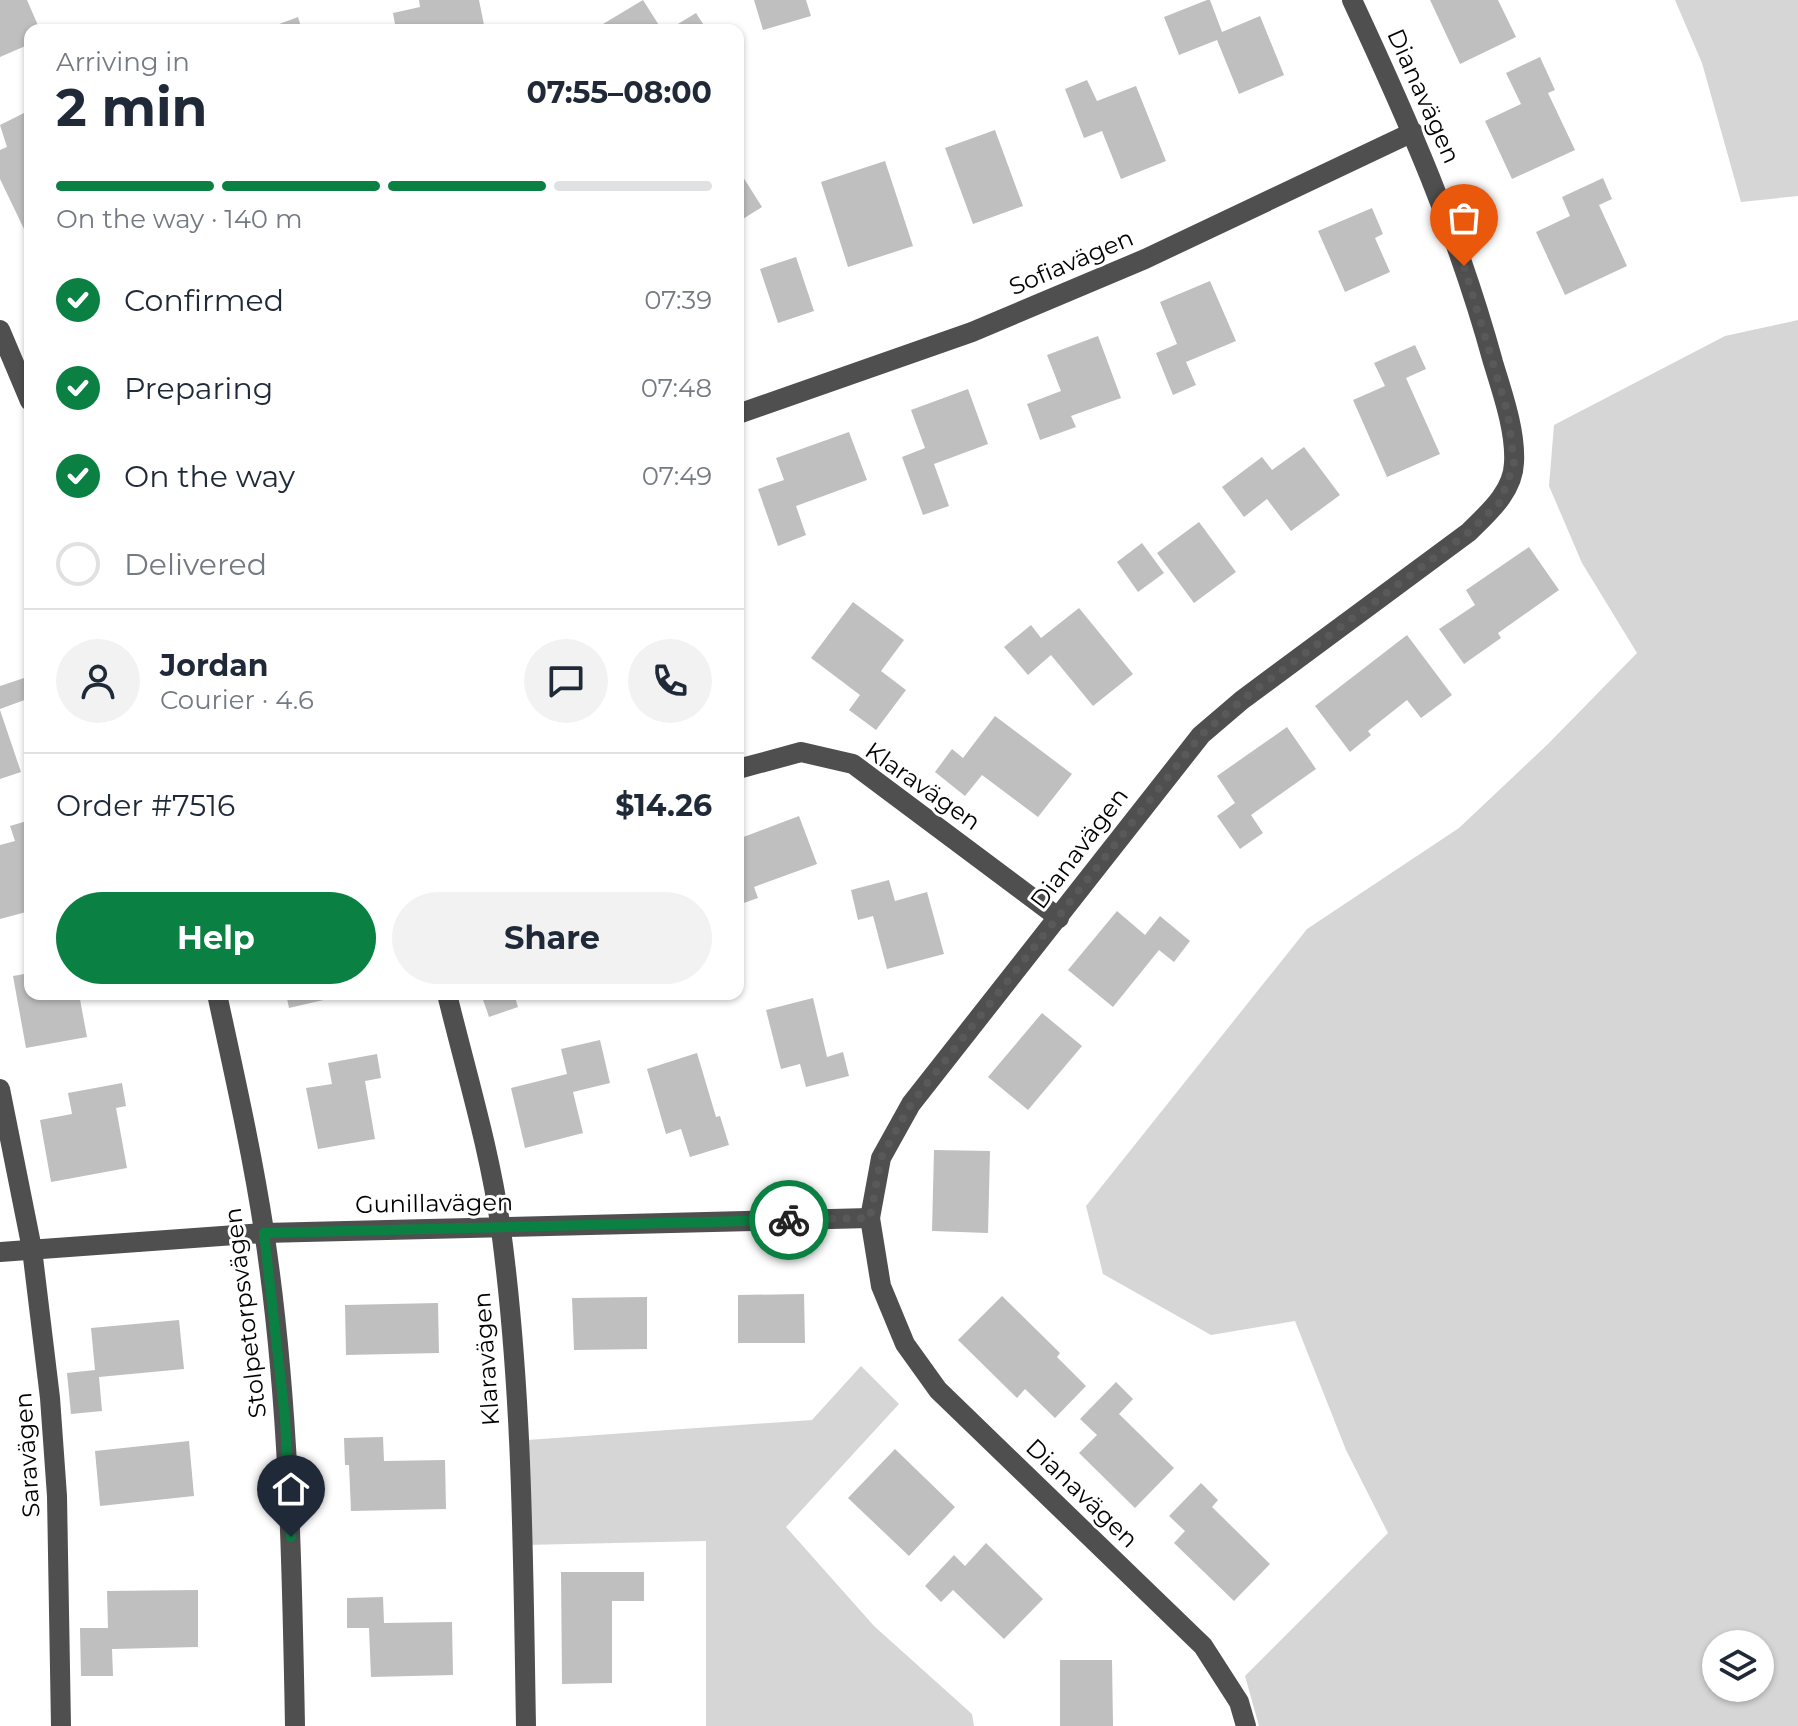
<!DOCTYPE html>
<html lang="en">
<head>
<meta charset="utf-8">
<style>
	body { margin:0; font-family:Montserrat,sans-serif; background:#f2f2f3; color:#1f2937; height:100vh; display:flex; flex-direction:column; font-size:30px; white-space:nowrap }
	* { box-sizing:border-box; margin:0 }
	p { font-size:26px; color:#747a83 }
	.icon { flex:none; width:44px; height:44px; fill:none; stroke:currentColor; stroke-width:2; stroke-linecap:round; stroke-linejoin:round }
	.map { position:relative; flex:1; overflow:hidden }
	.details { position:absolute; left:24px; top:24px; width:720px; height:976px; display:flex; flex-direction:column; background:#fff; border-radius:16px; box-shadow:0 2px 6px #0004 }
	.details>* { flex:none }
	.buttons { position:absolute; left:1702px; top:1630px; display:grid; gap:16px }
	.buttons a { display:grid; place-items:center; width:72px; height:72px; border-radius:50%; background:#fff; box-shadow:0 2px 6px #0004; font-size:40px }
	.pin { position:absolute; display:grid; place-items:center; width:68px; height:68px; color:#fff; margin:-82px -34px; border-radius:50% 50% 50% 0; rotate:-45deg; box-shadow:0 0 8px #0007 }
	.pin .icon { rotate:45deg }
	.courier { position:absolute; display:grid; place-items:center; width:80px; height:80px; margin:-40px; border:6px solid #0b8043; border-radius:50%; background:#fff; color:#222; box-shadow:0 2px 10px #0007 }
	.summary em { font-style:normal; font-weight:700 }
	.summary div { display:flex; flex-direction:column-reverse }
	.summary { display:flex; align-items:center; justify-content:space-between; height:136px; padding:0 32px }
	h1 { font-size:52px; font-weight:700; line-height:60px }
	.bar { display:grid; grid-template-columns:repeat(4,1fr); gap:12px 8px; align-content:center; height:96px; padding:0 32px }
	.bar i { height:10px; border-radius:6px; background:#e0e1e3 }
	.bar .current { background:#0b8043 }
	.bar p { grid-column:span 4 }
	.line { display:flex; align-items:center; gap:20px; padding:0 32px; border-top:2px solid #e0e1e3 }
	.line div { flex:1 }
	.round { display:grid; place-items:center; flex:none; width:84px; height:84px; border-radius:42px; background:#f2f2f3 }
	ol { padding:0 32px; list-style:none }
	li { display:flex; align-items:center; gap:24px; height:88px }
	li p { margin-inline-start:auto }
	li .icon { padding:8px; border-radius:50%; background:#0b8043; color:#fff; stroke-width:4 }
	li:last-child { color:#747a83 }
	li i { width:44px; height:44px; border:4px solid #e0e1e3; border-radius:50% }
	.cta { display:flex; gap:16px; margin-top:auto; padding:16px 32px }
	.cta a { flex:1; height:92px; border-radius:48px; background:#0b8043; color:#fff; font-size:32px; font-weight:700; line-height:92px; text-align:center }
	.cta a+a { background:#f2f2f3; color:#1f2937 }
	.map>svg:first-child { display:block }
	.green { fill:#d6d6d6; fill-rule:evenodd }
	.building { fill:#bfbfbf }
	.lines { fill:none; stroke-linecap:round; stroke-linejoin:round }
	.minor { stroke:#4f4f4f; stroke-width:20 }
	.done { stroke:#595959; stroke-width:8; stroke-dasharray:0 14.4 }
	.route { stroke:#0b8043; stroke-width:10 }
	.labels { text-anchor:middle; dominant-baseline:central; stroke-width:6; stroke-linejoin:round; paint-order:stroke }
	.street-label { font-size:24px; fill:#000; stroke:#fff }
</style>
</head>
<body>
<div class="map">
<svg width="1798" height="1726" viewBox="0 0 1798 1726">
	<rect width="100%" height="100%" fill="#fff"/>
	<g class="green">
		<polygon points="1675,0 1798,0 1798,196 1741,202 1702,63"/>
		<path d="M1798,320v1406h-539l-14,-50 143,-143 -42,-83 -51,-129 -84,14 -108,-61 -17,-68 221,-277 152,-101 89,-84 89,-91 -55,-90 -33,-77 5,-61 171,-89zM1760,1644v44h-44v-44z"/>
		<polygon points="861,1366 899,1404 786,1527 874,1626 972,1714 974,1726 706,1726 706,1541 524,1545 527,1440 812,1420"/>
	</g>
	<g class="building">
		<polygon points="0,0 27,0 40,30 30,30 30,44 0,57"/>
		<polygon points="419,0 479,0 485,30 396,30 393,13 420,7"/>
		<polygon points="643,0 662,30 593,30"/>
		<polygon points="754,0 806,0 811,16 763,30"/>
		<polygon points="1207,0 1210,0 1222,32 1260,16 1284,75 1239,94 1217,40 1179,55 1164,17"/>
		<polygon points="1430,0 1498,0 1516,37 1460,64"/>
		<polygon points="696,13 707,30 668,30"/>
		<polygon points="298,17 302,30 263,30"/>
		<polygon points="1540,57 1555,90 1548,93 1575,150 1512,179 1485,121 1521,104 1506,73"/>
		<polygon points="1087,80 1097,101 1136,86 1166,161 1121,179 1102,131 1084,138 1065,89"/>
		<polygon points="30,110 30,226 24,229 0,179 0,150 7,147 0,125"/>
		<polygon points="995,130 1023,206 973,224 945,148"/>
		<polygon points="885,161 913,246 848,267 821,182"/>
		<polygon points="738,169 762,207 738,222"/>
		<polygon points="1603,178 1612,199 1599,205 1627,266 1565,295 1536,232 1570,216 1562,197"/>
		<polygon points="1372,208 1383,234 1375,238 1390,272 1345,292 1318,231"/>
		<polygon points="796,257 814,311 778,323 760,269"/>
		<polygon points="1210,281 1236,341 1186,362 1196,385 1173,395 1156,353 1177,344 1160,302"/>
		<polygon points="1098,336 1121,398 1071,416 1076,427 1040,440 1027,404 1061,391 1047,355"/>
		<polygon points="1415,345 1426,369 1406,378 1440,454 1387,477 1353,400 1385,386 1374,363"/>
		<polygon points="968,389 988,444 934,464 949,506 923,515 902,457 925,448 911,410"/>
		<polygon points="849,432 867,480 796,506 806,535 778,546 758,489 784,480 776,458"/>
		<polygon points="1304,447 1340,495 1291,531 1267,499 1244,517 1222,487 1262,457 1272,470"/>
		<polygon points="1199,522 1236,572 1194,603 1157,553"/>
		<polygon points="1142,543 1164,573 1138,592 1117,562"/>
		<polygon points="1529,547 1559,590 1498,633 1501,638 1464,664 1439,629 1475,605 1466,590"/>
		<polygon points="853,602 904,640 881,671 906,690 876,730 849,710 860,695 811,658"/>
		<polygon points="1079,608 1133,674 1093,706 1051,655 1028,675 1004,647 1031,625 1041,638"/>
		<polygon points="1407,635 1452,695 1421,718 1407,700 1368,731 1371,735 1350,752 1315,706"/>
		<polygon points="30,676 30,698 0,709 0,686"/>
		<polygon points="0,710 21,772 0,779"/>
		<polygon points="995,716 1072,774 1038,817 982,775 965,796 935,772 952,749 963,758"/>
		<polygon points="1287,727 1316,769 1251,815 1263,833 1240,849 1217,816 1235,803 1217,776"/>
		<polygon points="799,816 817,864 754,887 758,898 738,905 738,861 744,859 738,839"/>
		<polygon points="30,820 30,911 0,919 0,845 15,841 10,826"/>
		<polygon points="889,880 895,901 927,892 944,954 887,969 873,916 858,920 851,890"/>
		<polygon points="1117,911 1145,935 1160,916 1190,941 1174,962 1159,950 1113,1007 1068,970"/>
		<polygon points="30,973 30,994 79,994 87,1037 26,1048 13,976"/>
		<polygon points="286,994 345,994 345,995 289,1008"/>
		<polygon points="481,994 514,994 518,1007 489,1017"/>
		<polygon points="813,998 827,1057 843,1052 849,1076 806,1087 800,1064 781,1069 766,1010"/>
		<polygon points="1042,1013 1082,1046 1028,1110 988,1077"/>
		<polygon points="600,1040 610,1083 573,1092 583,1133 525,1148 511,1088 567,1074 561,1049"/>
		<polygon points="697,1053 716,1117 720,1116 729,1145 690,1157 681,1129 666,1134 647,1069"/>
		<polygon points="377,1054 381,1078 365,1081 375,1139 318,1149 306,1088 332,1084 328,1063"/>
		<polygon points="122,1083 126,1106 116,1108 127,1168 51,1182 40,1120 72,1114 68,1093"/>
		<polygon points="934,1150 990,1151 988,1233 932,1231"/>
		<polygon points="804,1294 805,1343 738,1343 738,1295"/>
		<polygon points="1002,1296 1060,1353 1057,1357 1086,1386 1055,1418 1025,1389 1017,1398 958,1340"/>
		<polygon points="647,1297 647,1349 574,1350 572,1298"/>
		<polygon points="438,1303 439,1353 346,1355 345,1305"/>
		<polygon points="179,1320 184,1369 99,1377 102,1411 71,1414 67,1373 95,1370 91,1328"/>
		<polygon points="1116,1382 1133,1399 1119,1414 1174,1468 1135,1508 1079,1453 1097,1435 1080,1419"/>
		<polygon points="383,1437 384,1461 445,1460 446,1509 351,1511 349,1465 345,1465 344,1438"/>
		<polygon points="189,1441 194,1496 100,1506 95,1451"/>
		<polygon points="895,1449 955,1507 909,1556 848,1498"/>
		<polygon points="1201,1483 1218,1500 1212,1507 1270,1564 1234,1601 1174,1543 1185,1531 1169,1516"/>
		<polygon points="986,1543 1043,1599 1004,1639 953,1590 941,1602 925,1586 954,1555 965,1566"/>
		<polygon points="561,1572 644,1572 644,1601 612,1601 612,1683 562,1684"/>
		<polygon points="198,1590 198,1647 112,1649 113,1676 81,1676 80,1628 108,1628 107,1591"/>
		<polygon points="383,1597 384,1623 452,1622 453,1675 371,1677 369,1628 347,1628 347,1598"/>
		<polygon points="1060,1660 1112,1660 1113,1726 1060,1726"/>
	</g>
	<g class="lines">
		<g class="minor">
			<polyline points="0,330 30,401"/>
			<polyline points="738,414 972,332 1145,259 1413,132"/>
			<polyline points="738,769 801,752 853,764 1059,918"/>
			<path d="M217,994c17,79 35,158 47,237 25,164 28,330 31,495"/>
			<path d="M447,994c19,78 43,156 54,236 22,164 22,331 25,496"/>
			<polyline points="0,1089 32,1249 50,1398 57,1496 61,1726"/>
			<polyline points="0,1252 264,1233 870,1218"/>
			<path d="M1246,1726l-7,-24 -36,-56 -265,-256 -33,-46 -24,-58 -11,-68 11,-60 30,-54 290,-369 41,-35 227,-168c19,-19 44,-40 45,-69 2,-32 -12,-71 -21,-101 -35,-128 -85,-242 -141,-362"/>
		</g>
	</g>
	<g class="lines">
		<polyline class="done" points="789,1220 870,1218 881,1158 911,1104 1201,735 1242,700 1469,532 1500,502 1514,464 1508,414 1464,266"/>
		<polyline class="route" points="291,1537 285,1418 264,1233 789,1220"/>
	</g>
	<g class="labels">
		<g class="street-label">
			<text transform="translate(1424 96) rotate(66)">Dianavägen</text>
			<text transform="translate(1071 262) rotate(-23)">Sofiavägen</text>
			<text transform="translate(923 786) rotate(35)">Klaravägen</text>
			<text transform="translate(1079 848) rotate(-53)">Dianavägen</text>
			<text transform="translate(434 1203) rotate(-1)">Gunillavägen</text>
			<text transform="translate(245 1313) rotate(-97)">Stolpetorpsvägen</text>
			<text transform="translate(486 1359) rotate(-94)">Klaravägen</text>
			<text transform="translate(27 1455) rotate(-94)">Saravägen</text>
			<text transform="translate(1082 1493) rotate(44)">Dianavägen</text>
		</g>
	</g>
</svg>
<div class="buttons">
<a><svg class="icon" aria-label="layers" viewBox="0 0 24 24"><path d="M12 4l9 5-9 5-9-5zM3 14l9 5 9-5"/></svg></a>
</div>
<div class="pin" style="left:1464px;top:266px;background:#ea580c"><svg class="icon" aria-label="bag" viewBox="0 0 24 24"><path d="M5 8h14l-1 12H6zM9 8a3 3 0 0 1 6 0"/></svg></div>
<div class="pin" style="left:291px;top:1537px;background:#1f2937"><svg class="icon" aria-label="home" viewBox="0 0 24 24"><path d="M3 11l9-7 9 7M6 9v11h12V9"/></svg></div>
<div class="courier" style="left:789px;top:1220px"><svg class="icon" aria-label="bike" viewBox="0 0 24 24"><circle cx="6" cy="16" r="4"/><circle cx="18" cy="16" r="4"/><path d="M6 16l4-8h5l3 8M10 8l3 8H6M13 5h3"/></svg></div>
<section class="details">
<div class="summary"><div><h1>2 min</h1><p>Arriving in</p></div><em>07:55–08:00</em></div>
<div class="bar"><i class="current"></i><i class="current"></i><i class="current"></i><i></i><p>On the way · 140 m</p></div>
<ol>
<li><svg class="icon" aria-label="check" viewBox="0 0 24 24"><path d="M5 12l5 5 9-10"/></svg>Confirmed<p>07:39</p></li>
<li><svg class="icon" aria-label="check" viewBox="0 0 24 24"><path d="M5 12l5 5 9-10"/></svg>Preparing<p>07:48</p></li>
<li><svg class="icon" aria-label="check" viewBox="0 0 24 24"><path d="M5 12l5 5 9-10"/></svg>On the way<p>07:49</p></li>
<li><i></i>Delivered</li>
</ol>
<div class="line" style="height:144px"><a class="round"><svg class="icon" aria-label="person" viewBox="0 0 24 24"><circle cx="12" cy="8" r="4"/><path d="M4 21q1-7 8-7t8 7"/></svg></a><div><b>Jordan</b><p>Courier · 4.6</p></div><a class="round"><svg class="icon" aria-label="chat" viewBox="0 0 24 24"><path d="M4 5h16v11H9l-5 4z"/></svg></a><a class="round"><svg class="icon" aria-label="phone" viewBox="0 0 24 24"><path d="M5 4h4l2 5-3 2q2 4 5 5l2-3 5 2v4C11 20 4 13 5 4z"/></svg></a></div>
<div class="line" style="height:104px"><div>Order #7516</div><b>$14.26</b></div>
<div class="cta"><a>Help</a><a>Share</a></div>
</section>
</div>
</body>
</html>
